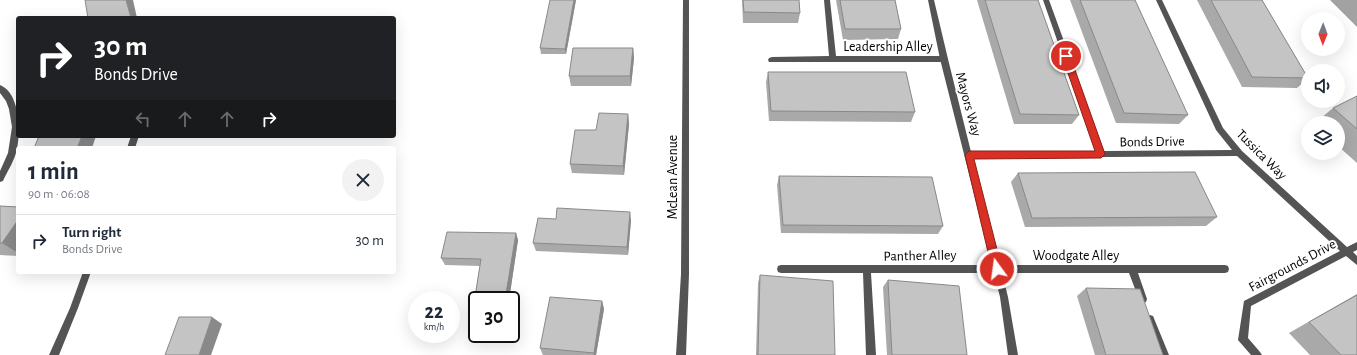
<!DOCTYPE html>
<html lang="en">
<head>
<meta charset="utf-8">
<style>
	body { margin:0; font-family:"Alegreya Sans",sans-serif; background:#f2f2f3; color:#1f2937; height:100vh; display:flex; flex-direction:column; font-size:15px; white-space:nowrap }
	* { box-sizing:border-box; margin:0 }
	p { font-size:13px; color:#747a83 }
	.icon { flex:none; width:22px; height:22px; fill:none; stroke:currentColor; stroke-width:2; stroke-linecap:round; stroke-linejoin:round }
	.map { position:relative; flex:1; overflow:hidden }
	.details { position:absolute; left:16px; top:146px; width:380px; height:128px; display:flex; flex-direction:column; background:#fff; border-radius:4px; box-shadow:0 4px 16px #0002 }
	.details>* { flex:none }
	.banner { position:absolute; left:16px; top:16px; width:380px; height:122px; border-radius:4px; box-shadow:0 4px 16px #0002; background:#202124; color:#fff; overflow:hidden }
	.needle { width:26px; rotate:181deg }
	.fabs { position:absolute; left:1301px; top:12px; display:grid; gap:8px }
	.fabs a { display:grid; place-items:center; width:44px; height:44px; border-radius:50%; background:#fff; box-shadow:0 4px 16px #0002; font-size:20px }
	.speed { position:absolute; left:408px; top:291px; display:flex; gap:8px; font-size:20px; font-weight:700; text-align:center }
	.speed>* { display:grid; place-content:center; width:52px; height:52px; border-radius:50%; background:#fff; box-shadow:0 4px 16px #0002; line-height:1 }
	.speed small { font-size:10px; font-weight:400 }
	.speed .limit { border:2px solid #111; border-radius:6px; background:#fff; color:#111 }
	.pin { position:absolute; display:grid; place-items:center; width:34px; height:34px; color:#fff; margin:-17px; border:2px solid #fff; border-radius:50%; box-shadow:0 1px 4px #0007 }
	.me { position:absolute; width:44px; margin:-22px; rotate:346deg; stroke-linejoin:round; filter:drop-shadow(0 0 3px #0008) }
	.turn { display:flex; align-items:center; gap:14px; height:84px; padding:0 12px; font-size:18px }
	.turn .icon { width:52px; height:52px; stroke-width:2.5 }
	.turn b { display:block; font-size:28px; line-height:34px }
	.lanes { display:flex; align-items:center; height:38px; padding:0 12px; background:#0003; justify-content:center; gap:20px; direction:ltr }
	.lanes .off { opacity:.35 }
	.round { display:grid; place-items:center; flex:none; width:42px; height:42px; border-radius:21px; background:#f2f2f3 }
	.headline { display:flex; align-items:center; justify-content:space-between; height:68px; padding:0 12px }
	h1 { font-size:24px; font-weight:700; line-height:30px }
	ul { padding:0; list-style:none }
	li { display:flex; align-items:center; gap:12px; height:52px; padding:0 12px; border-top:1px solid #e0e1e3 }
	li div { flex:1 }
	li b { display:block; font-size:15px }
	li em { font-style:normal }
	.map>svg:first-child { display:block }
	.water { fill:#a2a2a2 }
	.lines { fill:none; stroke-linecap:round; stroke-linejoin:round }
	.service { fill:#545454; fill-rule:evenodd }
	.minor { fill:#545454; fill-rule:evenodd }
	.wall { fill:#a9a9a9 }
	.shaded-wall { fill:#898989 }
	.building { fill:#c4c4c4; stroke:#898989 }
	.route { fill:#d93025; stroke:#8d1f18 }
	.labels { text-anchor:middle; stroke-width:4; stroke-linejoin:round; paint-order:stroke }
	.street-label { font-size:14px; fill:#000; stroke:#fff }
</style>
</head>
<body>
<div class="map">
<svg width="1357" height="355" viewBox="0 0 1357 355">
	<rect width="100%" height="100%" fill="#fff"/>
	<polygon class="water" points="1330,0 1357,0 1357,27"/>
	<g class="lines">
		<g class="service">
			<polygon points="824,0 830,0 836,56 944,56 948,59 944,62 769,62 768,60 769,58 772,57 829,56"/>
			<polygon points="1043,0 1049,0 1105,154 1104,156 1098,156 1097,154"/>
			<path d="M0 85C21 93 21 136 16 153 13 163 7 172 3 181L0 182V171L8 153 12 127 9 109 6 101 0 93Z"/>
			<polygon points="781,265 1225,265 1228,266 1229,269 1228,272 1225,273 1138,273 1147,299 1146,302 1143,303 1140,302 1129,273 871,273 876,355 866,355 863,273 781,273 778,272 777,269 778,266"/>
			<polygon points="1150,315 1153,316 1169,355 1159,355 1145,319 1147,316"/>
		</g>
		<g class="minor">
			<polygon points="683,0 689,0 689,274 686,355 676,355 681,274"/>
			<polygon points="928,0 934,0 948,59 971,152 1232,150 1216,130 1156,0 1162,0 1223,128 1242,151 1347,247 1357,242 1357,250 1353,252 1357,256 1357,265 1346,256 1251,306 1248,338 1260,352 1262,355 1251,355 1238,340 1244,301 1340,251 1237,156 973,158 1008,297 1018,355 1008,355 1000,297 940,59"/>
			<polygon points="131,136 139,136 135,148 127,148"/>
			<polygon points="83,272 91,272 78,308 59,355 49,355 70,308"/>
		</g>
	</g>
	<g class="wall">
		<polygon points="576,0 566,54 541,54 540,48"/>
		<polygon points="742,0 799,0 800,13 798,23 743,23"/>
		<polygon points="836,0 895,0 901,29 898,39 843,40"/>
		<polygon points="977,0 1038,0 1079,115 1072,124 1014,124"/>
		<polygon points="1070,0 1135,0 1188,115 1179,124 1116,123"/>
		<polygon points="1197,0 1262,0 1308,78 1297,88 1242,87"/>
		<polygon points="633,48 634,58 631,86 571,86 569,76"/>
		<polygon points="768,72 915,112 911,122 769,121 766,82"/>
		<polygon points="1357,96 1357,163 1338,146 1338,123 1315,123 1333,108"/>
		<polygon points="628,114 629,124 624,175 572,173 570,164 596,130"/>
		<polygon points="1018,173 1217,217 1206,226 1025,227 1011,182"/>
		<polygon points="779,176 943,226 938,234 781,233 777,185"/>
		<polygon points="0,206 18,207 18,256 0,255"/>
		<polygon points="556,219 631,220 628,255 536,251 533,243"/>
		<polygon points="516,233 518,240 509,300 477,300 477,308 474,303 480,266 445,265 441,258"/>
		<polygon points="760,275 835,355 756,355 758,283"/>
		<polygon points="888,280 967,355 887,355 883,287"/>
		<polygon points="1086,288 1163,355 1095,355 1077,296"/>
		<polygon points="1357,294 1357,355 1310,355 1289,333"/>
		<polygon points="602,301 604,309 596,355 543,355 540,348"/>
	</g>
	<g class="shaded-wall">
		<polygon points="126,0 133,0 137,18 131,18"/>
		<polygon points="574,0 576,0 566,54 565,49"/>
		<polygon points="633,48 634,58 631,86 630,76"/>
		<polygon points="628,114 629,124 624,175 623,166"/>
		<polygon points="82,136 96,136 92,148 77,148"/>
		<polygon points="630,212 631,220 628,255 627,247"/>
		<polygon points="18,220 18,253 2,243"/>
		<polygon points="516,233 518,240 509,300 505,300"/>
		<polygon points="602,301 604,309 596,355 594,355 594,353"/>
		<polygon points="212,317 222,324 211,355 199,355"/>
	</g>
	<g class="building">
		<polygon points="85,0 126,0 131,18 88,18"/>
		<polygon points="550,0 574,0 565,49 540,48"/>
		<polygon points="743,0 799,0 800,13 744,12"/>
		<polygon points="840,0 895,0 901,29 845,29"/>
		<polygon points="985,0 1038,0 1079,115 1020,114"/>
		<polygon points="1080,0 1135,0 1188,115 1124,113"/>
		<polygon points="1211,0 1262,0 1308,78 1252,77"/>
		<polygon points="573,48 633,48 630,76 569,76"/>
		<polygon points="768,72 906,72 915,112 771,111"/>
		<polygon points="1357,96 1357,129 1333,108"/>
		<polygon points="599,113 628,114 623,166 570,164 575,130 596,130"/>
		<polygon points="39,136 82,136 77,148 34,148"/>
		<polygon points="1195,172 1217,217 1032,218 1018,173"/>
		<polygon points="779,176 932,177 943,226 783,225"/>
		<polygon points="0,206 18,207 18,220 2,243 0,243"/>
		<polygon points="557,208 630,212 627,247 533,243 538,218 556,219"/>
		<polygon points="447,232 516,233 505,300 477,300 477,303 474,303 481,259 441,258"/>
		<polygon points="760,275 833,281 835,355 758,355"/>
		<polygon points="888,280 959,286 967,355 892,355"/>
		<polygon points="1086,288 1140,289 1163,355 1106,355"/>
		<polygon points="1357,295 1357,355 1341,355 1309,322"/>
		<polygon points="550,297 602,301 594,353 540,348"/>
		<polygon points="179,317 212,317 199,355 165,355"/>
	</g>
	<polygon class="route" points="1066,53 1070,56 1105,154 1101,158 974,159 1002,269 1000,272 997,273 993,272 992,269 965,155 969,151 1095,151 1062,56"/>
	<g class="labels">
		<g class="street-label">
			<text x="888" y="51">Leadership Alley</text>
			<text transform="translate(969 104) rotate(75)" y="5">Mayors Way</text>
			<text transform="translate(1152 141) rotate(-1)" y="5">Bonds Drive</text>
			<text transform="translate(1262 154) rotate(45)" y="5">Tussica Way</text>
			<text transform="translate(672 177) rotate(-90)" y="5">McLean Avenue</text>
			<text transform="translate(920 255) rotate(-1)" y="5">Panther Alley</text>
			<text x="1076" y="260">Woodgate Alley</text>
			<text transform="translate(1292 265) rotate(-28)" y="5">Fairgrounds Drive</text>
		</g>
	</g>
</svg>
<div class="fabs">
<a><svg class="needle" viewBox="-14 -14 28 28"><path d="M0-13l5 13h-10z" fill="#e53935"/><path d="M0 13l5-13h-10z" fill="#747a83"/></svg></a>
<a><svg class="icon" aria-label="sound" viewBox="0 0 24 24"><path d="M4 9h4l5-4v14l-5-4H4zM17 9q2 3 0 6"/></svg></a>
<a><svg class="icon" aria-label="layers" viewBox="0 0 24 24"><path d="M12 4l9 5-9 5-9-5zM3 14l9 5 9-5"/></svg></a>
</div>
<div class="speed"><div>22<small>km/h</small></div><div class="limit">30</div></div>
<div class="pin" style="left:1066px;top:56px;background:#d93025"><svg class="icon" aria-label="arrive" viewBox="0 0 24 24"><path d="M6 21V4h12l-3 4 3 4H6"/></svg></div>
<svg class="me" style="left:997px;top:269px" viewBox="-20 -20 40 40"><circle r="17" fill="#d93025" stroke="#fff" stroke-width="3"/><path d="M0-11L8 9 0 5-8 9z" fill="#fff"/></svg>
<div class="banner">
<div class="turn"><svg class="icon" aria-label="right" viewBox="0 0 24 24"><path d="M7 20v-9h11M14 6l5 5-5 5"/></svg><div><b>30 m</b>Bonds Drive</div></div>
<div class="lanes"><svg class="icon off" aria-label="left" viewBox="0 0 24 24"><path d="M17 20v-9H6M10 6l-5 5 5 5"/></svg><svg class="icon off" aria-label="ahead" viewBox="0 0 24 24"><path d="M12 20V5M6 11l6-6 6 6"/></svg><svg class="icon off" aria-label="ahead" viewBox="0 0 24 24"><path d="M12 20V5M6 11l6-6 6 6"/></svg><svg class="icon" aria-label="right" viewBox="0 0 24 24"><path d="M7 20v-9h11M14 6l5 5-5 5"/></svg></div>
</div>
<section class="details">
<div class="headline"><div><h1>1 min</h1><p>90 m · 06:08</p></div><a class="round"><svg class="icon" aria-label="close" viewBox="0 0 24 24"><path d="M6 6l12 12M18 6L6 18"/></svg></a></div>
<ul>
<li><svg class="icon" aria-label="right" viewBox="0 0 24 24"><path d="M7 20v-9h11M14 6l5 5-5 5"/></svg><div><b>Turn right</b><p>Bonds Drive</p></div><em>30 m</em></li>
</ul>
</section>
</div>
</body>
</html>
